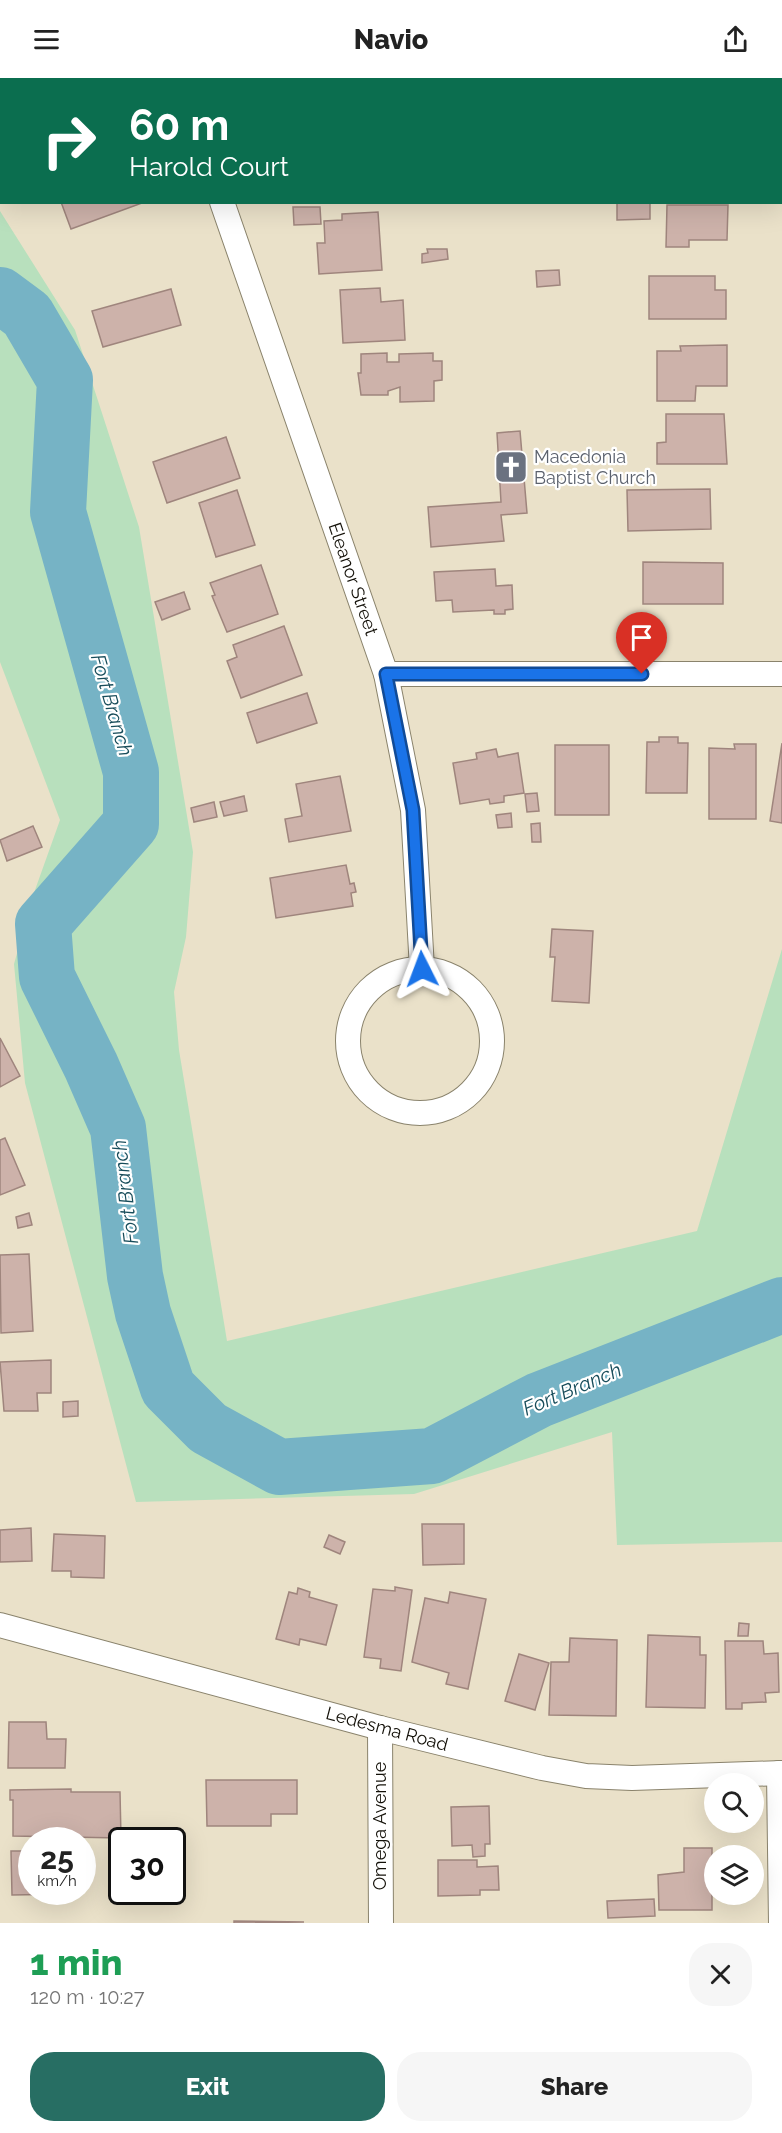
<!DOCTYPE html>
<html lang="en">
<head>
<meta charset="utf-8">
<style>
	body { margin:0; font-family:Raleway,sans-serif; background:#f6f6f6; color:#222; height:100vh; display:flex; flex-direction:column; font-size:22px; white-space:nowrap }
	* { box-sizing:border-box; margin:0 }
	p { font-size:20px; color:#767676 }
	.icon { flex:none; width:33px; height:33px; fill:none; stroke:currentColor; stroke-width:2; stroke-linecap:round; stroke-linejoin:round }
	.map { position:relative; height:1845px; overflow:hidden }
	.side { display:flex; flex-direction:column; background:#fff; flex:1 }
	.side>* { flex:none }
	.top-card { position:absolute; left:0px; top:0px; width:783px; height:126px; box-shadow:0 6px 24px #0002; background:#0b6e4f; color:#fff; overflow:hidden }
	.controls { position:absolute; left:704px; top:1695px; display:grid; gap:12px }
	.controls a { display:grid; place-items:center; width:60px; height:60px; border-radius:50%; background:#fff; box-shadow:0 6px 24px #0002; font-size:30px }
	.speed { position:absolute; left:18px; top:1749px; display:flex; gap:12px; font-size:30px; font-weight:700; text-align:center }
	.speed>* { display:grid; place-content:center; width:78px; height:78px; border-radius:50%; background:#fff; box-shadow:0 6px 24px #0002; line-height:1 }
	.speed small { font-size:15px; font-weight:400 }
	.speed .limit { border:3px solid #111; border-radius:9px; background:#fff; color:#111 }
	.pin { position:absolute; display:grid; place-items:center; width:51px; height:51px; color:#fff; margin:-62px -26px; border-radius:50% 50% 50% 0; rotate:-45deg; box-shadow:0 0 6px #0007 }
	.pin .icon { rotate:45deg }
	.me { position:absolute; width:66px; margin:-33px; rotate:357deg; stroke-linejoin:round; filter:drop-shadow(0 0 4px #0008) }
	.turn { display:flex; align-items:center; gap:21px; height:126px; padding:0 30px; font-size:27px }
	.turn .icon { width:78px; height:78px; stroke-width:2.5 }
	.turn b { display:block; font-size:42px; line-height:51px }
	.round { display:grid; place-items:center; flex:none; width:63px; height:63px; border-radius:24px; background:#f6f6f6 }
	.summary { display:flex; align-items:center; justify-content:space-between; height:102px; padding:0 30px }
	h1 { font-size:36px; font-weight:800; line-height:45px; color:#1e9e55 }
	.cta { display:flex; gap:12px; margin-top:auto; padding:12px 30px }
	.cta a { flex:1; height:69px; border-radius:24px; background:#276e63; color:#fff; font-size:24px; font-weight:800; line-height:69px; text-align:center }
	.cta a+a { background:#f6f6f6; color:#222 }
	header { display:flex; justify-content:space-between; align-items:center; height:78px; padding:0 30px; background:#fff; font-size:27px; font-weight:800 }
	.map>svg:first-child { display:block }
	.green { fill:#b8e0bd }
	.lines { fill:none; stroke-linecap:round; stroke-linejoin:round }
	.river { stroke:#76b3c5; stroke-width:56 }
	.building { fill:#cdb2aa; stroke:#9f857d; stroke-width:1.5 }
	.street-casing { stroke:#8a836c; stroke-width:26 }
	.street { stroke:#fff; stroke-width:24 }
	.route-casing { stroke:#114b97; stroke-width:15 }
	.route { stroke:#1a73e8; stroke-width:10 }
	.labels { text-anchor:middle; stroke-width:4.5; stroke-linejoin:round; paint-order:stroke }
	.worship-label { font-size:18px; fill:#5b616d; stroke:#fff; text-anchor:start }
	.street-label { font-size:18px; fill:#131008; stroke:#fff }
	.water-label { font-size:20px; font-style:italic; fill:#174c5a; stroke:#fff }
</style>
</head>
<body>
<header><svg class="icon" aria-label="menu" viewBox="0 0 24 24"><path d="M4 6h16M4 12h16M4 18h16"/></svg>Navio<svg class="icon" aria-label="share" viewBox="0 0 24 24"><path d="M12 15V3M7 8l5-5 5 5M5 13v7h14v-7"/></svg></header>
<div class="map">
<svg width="782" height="1845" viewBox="0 0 782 1845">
	<rect width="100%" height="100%" fill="#eae1c9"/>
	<polygon class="green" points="0,133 75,252 139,449 193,774 186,859 174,914 179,972 227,1263 697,1153 782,871 782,1464 617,1467 612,1354 414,1416 136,1424 25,1005 14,886 35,812 60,742 0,584"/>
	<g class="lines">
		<polyline class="river" points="0,217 27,237 65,302 58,434 131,694 131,746 43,846 47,899 91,988 118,1050 135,1198 143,1235 168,1310 208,1350 279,1389 432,1378 539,1322 782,1227"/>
	</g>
	<g class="building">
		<rect x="647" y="0" width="64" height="2"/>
		<polygon points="61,124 142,124 142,125 71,151"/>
		<polygon points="617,124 650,124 650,141 617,142"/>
		<polygon points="667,127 728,127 727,162 689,162 689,169 666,169"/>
		<polygon points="293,129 320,129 321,146 294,147"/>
		<polygon points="378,134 382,192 319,196 317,165 325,165 324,143 342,142 342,136"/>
		<polygon points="427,171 447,171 448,181 422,185 422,176 428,175"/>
		<polygon points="559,192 560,207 537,209 536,193"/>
		<polygon points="649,198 715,198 715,212 726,212 726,241 649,241"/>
		<polygon points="380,210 381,224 403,222 405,262 343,265 340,212"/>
		<polygon points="171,211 181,247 103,269 92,233"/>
		<polygon points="727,267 727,308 696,308 695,323 657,323 657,273 681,273 680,268"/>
		<polygon points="387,275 387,284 399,284 399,276 433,275 433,283 442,283 442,302 434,303 434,323 400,324 400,309 388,313 388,317 361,317 358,295 361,295 361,276"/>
		<polygon points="666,336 724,336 727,386 657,386 657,365 666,364"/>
		<polygon points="520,353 527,435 501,437 504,463 431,469 428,429 501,424 497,355"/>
		<polygon points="226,359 240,400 167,425 153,384"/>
		<polygon points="710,411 711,451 628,453 627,412"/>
		<polygon points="237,412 255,467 216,479 199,425"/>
		<polygon points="643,484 723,485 723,526 643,526"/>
		<polygon points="261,487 278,536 227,554 212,518 215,517 210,505"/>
		<polygon points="495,491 496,508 512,507 513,531 505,532 505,536 494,536 494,532 453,534 452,522 436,523 434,494"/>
		<polygon points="184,514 190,531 162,542 155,524"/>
		<polygon points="284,548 302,597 241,620 227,583 237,579 233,567"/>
		<polygon points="307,615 317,645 257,665 247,635"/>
		<polygon points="659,659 678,659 678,665 688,665 687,715 646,715 647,664 659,664"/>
		<polygon points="782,665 782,745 770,743"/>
		<polygon points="734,666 756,666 756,741 709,741 709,670 735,671"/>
		<rect x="555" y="667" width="54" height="70"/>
		<polygon points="496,671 498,679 518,675 524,715 504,718 504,724 490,726 489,721 460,726 453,685 477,681 476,675"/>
		<polygon points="340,698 351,753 289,764 285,741 302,738 296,706"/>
		<polygon points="537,715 539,733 527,734 525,716"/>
		<polygon points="244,718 247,733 224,738 220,724"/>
		<polygon points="214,724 217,739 194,744 191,730"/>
		<polygon points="511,735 512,749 498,750 496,737"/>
		<polygon points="540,745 541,764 532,764 531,746"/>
		<polygon points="33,748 42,769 7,783 0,762"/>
		<polygon points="346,787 350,806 354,805 356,814 351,815 353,828 276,840 270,800"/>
		<polygon points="552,851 593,853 589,925 552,923 555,879 550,879"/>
		<polygon points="0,960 20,998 0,1009"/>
		<polygon points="5,1060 25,1107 0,1117 0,1062"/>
		<polygon points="29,1135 32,1147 18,1150 16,1139"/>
		<polygon points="29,1176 33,1253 1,1255 0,1177"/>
		<polygon points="51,1282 51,1315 37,1315 38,1333 4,1333 0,1284"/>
		<polygon points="78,1323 78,1338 63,1339 63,1324"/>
		<polygon points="422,1446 464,1446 464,1486 423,1487"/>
		<polygon points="31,1450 32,1483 0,1484 0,1452"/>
		<polygon points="54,1456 105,1458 104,1500 71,1499 71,1493 52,1493"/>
		<polygon points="329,1457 345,1464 340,1476 324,1469"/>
		<polygon points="395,1509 412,1512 401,1593 380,1590 381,1581 364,1579 373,1511 395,1513"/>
		<polygon points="298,1510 310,1514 309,1519 337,1527 326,1567 300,1561 299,1567 276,1561 289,1514 297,1516"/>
		<polygon points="450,1514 486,1521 468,1611 446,1606 449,1595 412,1584 425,1520 448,1525"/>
		<polygon points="739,1545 749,1546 748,1558 738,1558"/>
		<polygon points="648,1557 700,1559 700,1577 706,1577 705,1630 646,1629"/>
		<polygon points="570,1560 617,1562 616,1638 549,1637 551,1584 569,1584"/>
		<polygon points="725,1563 763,1563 764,1576 778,1575 779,1614 765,1615 766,1624 742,1625 742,1631 726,1631"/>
		<polygon points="519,1576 549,1585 535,1632 505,1623"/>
		<polygon points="9,1644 46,1644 47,1661 66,1661 65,1690 8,1690"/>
		<polygon points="206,1702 297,1702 297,1736 271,1736 271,1748 207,1748"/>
		<polygon points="71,1711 71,1714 120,1714 121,1760 13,1758 13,1722 10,1722 10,1712"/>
		<polygon points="489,1728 490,1766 485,1766 485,1778 473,1779 472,1767 452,1768 451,1729"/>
		<polygon points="684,1770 712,1770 712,1832 659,1832 658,1797 684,1794"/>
		<polygon points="11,1773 32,1773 32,1814 66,1814 67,1816 12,1817"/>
		<polygon points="438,1782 477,1782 477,1789 498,1788 499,1812 480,1812 480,1817 438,1818"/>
		<polygon points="654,1821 655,1838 608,1840 607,1823"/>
		<polygon points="234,1843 304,1844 234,1845"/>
	</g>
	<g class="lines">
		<defs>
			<g id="street">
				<polyline points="179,0 179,2"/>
				<polyline points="222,124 386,596 413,732 422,891"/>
				<polyline points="386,596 782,596"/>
				<circle cx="420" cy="963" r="72"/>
				<polyline points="0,1547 380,1650 542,1690 586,1698 632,1700 782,1695"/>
				<polyline points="380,1650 381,1845"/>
				<polyline points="779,1695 781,1845"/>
			</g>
		</defs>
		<use href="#street" class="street-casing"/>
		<use href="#street" class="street"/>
	</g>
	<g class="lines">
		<defs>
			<polyline id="route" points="422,891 413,732 386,596 642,596"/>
		</defs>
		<use href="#route" class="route-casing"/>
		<use href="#route" class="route"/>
	</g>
	<defs>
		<symbol id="church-square" viewBox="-11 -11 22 22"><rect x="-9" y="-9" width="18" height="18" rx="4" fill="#6b7280" stroke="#fff"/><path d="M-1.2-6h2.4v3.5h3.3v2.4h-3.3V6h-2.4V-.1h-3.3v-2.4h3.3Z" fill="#fff"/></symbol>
	</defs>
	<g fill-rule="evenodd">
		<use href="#church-square" x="492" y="370" width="38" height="38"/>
	</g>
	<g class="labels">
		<g class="worship-label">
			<text x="534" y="385">Macedonia<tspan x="534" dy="21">Baptist Church</tspan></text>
		</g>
		<g class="street-label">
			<text transform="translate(353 501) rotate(71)" y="6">Eleanor Street</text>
			<text transform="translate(387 1651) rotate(15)" y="6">Ledesma Road</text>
			<text transform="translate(380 1748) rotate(-90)" y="6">Omega Avenue</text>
		</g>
		<g class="water-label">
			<text transform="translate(112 627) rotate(74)" y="7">Fort Branch</text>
			<text transform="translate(125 1114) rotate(-97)" y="7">Fort Branch</text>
			<text transform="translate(572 1311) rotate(-23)" y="7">Fort Branch</text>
		</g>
	</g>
</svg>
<div class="controls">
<a><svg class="icon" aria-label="search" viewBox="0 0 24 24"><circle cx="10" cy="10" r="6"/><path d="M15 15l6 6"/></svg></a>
<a><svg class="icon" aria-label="layers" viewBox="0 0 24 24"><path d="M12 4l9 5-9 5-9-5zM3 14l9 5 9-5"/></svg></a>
</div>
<div class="speed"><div>25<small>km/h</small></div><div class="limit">30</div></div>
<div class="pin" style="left:642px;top:596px;background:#d93025"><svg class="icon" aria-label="arrive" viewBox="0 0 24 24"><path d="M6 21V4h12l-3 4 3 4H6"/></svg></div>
<svg class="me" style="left:422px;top:891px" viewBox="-20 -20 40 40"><path d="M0-17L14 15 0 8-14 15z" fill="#1a73e8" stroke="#fff" stroke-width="4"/></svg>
<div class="top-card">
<div class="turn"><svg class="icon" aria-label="right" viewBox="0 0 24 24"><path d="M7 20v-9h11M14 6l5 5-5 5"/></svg><div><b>60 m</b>Harold Court</div></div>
</div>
</div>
<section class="side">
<div class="summary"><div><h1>1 min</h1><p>120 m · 10:27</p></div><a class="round"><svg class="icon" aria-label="close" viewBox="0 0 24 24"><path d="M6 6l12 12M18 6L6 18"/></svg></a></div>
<div class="cta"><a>Exit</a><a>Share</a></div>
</section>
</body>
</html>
